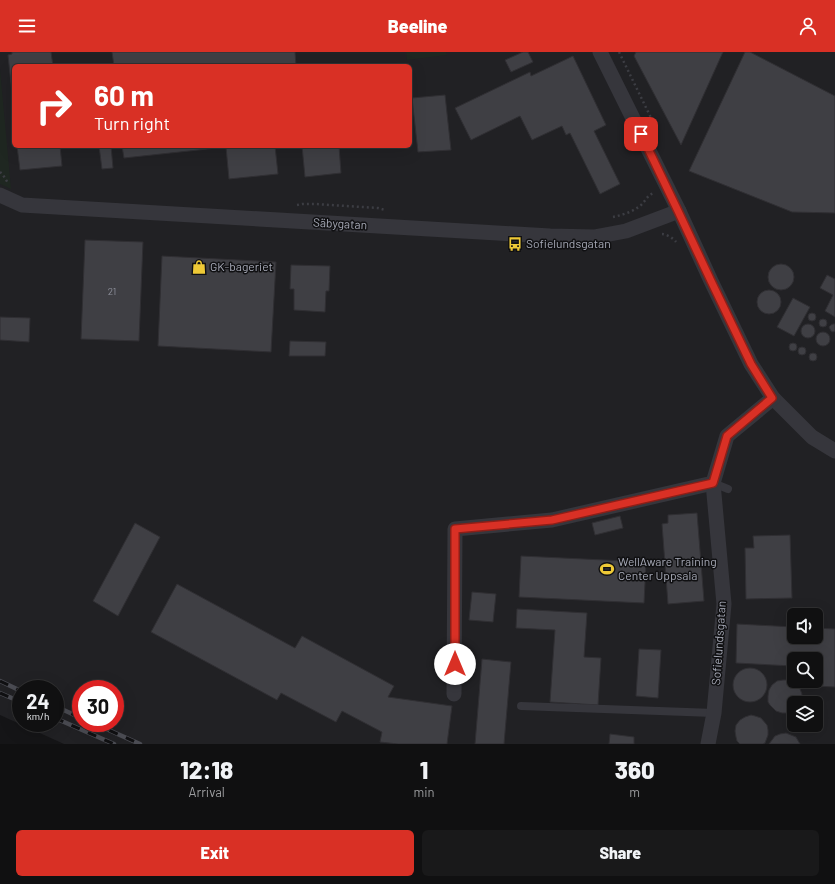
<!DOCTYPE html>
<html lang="en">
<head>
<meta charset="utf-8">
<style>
	body { margin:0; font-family:Barlow,sans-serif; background:#19191a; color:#f1f3f6; height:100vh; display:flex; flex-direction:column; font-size:15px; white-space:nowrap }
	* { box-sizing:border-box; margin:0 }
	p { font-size:13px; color:#9c9d9f }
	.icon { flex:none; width:22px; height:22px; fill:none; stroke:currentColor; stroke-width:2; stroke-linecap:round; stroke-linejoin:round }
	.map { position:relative; height:692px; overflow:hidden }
	.panel { display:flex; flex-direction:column; background:#101011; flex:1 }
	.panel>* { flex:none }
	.top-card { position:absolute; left:12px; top:12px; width:400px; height:84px; border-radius:6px; box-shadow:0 4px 16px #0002,0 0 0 1px #303031; background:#d93025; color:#fff; overflow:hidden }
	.fabs { position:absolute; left:787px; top:556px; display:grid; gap:8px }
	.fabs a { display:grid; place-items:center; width:36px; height:36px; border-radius:6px; background:#101011; box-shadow:0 4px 16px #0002,0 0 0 1px #303031; font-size:20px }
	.speed { position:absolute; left:12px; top:628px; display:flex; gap:8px; font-size:20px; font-weight:700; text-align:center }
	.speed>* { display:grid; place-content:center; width:52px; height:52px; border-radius:50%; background:#101011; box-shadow:0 4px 16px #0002,0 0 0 1px #303031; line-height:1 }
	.speed small { font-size:10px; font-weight:400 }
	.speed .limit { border:6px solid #d22; background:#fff; color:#111 }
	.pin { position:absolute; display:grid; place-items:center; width:34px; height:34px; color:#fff; margin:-17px; border-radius:8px; box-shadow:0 2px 6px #0006 }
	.me { position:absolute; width:44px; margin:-22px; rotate:0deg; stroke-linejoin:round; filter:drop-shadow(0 0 3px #0008) }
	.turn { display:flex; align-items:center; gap:14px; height:84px; padding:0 16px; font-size:18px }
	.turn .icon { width:52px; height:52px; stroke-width:2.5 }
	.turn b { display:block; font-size:28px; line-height:34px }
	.eta { display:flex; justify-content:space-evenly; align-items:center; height:68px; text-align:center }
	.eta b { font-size:24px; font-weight:800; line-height:28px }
	.primary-button { display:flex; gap:8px; margin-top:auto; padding:8px 16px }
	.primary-button a { flex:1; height:46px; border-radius:6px; background:#d93025; color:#fff; font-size:16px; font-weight:800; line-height:46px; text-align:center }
	.primary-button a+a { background:#19191a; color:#f1f3f6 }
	header { display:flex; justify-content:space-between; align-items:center; height:52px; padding:0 16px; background:#d93025; color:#fff; font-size:18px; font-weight:800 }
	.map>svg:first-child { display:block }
	.built { fill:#212124; fill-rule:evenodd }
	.green { fill:#1f2721 }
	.building { fill:#3f3f44; stroke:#302f33 }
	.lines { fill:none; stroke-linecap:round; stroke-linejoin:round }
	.path { stroke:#3c3d43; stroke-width:2.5; stroke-dasharray:2 3; stroke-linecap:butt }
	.service { stroke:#36363c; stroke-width:8 }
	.minor { stroke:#36363c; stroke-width:15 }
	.rail-casing { stroke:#4b4c53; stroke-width:4.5 }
	.rail { stroke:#101012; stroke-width:3; stroke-dasharray:9; stroke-linecap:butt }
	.route-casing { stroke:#8d1f18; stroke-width:10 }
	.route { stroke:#d93025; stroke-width:7 }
	.labels { text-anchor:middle; stroke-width:3; stroke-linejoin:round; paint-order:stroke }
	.number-label { font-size:10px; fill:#8d8f9a }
	.street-label { font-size:12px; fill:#a7aab7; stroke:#101012 }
	.poi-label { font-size:12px; fill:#a7aab7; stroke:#101012; text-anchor:start }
</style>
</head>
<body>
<header><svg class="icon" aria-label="menu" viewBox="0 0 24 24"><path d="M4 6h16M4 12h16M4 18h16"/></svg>Beeline<svg class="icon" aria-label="person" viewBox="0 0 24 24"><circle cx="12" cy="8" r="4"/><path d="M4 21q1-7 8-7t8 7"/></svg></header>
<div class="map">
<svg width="835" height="692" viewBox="0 0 835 692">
	<rect width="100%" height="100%" fill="#151517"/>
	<path class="built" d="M0 0H835V692H64L0 663ZM14 14H410V94H14ZM794 563H816V585H794ZM794 607H816V629H794ZM21 637H55V671H21ZM81 637H115V671H81ZM794 651H816V673H794Z"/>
	<g class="green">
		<polygon points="406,0 446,0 447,3 407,8"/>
		<polygon points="0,17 11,137 0,132"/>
	</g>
	<g class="building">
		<polygon points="12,0 51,0 53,14 14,14 14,60 8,3 12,2"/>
		<polygon points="112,0 295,0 296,14 114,14"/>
		<polygon points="523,0 528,0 533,10 511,20 505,8"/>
		<polygon points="636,0 723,0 681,93 634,4"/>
		<polygon points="745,0 750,0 835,44 835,161 792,160 689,119"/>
		<polygon points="573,4 606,73 594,79 620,132 600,142 570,81 566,83 562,74 532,88 520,64 471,88 455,56 530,20 531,24"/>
		<polygon points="445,43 451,98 418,100 412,46"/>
		<polygon points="17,94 60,94 62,114 20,118"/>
		<polygon points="99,94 111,94 113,116 102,117"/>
		<polygon points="122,94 275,94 278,122 229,127 226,95 124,106"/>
		<polygon points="302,94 339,94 341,121 305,125"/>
		<polygon points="85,188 143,190 139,289 81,287"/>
		<polygon points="162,204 276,210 271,300 158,294"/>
		<circle cx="781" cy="225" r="13"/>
		<polygon points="291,213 330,214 329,239 326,239 325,260 294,258 294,237 290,237"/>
		<polygon points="827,223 835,227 835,265 825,259 833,243 820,236"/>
		<circle cx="769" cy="250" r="12"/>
		<polygon points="793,246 810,255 794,284 777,275"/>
		<circle cx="812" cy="265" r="4"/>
		<polygon points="0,265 30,266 29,290 0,288"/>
		<circle cx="823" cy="271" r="4"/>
		<circle cx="808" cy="279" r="7"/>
		<polygon points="833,272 835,272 835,279 833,280 831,279 829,275 831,273"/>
		<circle cx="823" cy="287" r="7"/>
		<polygon points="290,289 326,290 325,304 289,304"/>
		<circle cx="793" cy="295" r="4"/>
		<circle cx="802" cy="299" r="4"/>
		<circle cx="813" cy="305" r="4"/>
		<polygon points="697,461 704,549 668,552 662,472 668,471 668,463"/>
		<polygon points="620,464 623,476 595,483 592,471"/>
		<polygon points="135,471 160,485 118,564 93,549"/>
		<polygon points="790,483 792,546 746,547 745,496 754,496 753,484"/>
		<polygon points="521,504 646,510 644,551 519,545"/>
		<polygon points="177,532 295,596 302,584 394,634 388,645 452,654 447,692 398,692 380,690 382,680 342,659 336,670 281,641 277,648 151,580"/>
		<polygon points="472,540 496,542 493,570 469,568"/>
		<polygon points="517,557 587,561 584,605 601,606 598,653 550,650 555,578 516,576"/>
		<polygon points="737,572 794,575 794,585 816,585 816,576 835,577 835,635 815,634 815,629 816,629 816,607 794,607 794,621 792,621 792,614 736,611"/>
		<polygon points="639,597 661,598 658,646 636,644"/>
		<polygon points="482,607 511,610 504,692 475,692"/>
		<circle cx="750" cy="633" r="17"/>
		<polygon points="783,628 788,628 797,632 800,637 802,642 801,651 794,651 794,659 788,661 782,661 776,659 770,653 768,650 768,644 769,638 772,633 777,629"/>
		<polygon points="751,663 755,664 761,666 767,673 768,678 768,683 765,691 763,692 740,692 737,689 736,685 735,679 736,673 740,668 745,665"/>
		<polygon points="786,681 796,685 800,692 769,692 775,684 780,682"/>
		<polygon points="610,682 634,685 634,692 609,692"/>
	</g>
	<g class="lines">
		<g class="path">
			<polyline points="619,0 654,72"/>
			<polyline points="0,120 3,123 8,131"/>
			<polyline points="297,153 302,152 315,152 378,156 385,158"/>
			<path d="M613 165C622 163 632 160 640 154 645 150 647 143 654 141"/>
			<path d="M662 182C666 182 673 186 676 190"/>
		</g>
		<g class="service">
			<polyline points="713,431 728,437"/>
			<polyline points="521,654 714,661"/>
		</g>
		<g class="minor">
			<polyline points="600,0 679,159 711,229 751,312 773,346 812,385 835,399"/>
			<polyline points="0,143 22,153 550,184 594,185 626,179 679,159"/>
			<polyline points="454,642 455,477 552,468 713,431"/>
			<polyline points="708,692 714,661 724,552 713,431 727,384 773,346"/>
		</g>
		<defs>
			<g id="rail">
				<polyline points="0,629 21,639"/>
				<polyline points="0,641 21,650"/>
				<polyline points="55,654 81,666"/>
				<polyline points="55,666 114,692"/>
				<polyline points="93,671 140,692"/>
			</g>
		</defs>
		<use href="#rail" class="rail-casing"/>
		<use href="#rail" class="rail"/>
	</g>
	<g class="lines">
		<defs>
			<polyline id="route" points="455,612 455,477 552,468 713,431 727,384 772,346 751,312 711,229 678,159 641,82"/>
		</defs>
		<use href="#route" class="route-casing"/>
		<use href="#route" class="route"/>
	</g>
	<defs>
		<symbol id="bus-bare" viewBox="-9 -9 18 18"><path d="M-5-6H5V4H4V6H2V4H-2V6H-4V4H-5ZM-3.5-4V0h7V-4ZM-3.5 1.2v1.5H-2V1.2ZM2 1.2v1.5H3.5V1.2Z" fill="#eec936" stroke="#101012" stroke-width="2.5" paint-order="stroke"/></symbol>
		<symbol id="shop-bare" viewBox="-9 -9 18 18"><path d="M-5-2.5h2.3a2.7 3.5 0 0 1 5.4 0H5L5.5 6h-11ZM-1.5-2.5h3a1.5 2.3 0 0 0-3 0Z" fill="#eec936" stroke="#101012" stroke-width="2.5" paint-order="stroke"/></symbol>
		<symbol id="stadium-bare" viewBox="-9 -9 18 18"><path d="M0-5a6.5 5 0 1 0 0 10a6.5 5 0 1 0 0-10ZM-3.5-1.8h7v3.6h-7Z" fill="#eec936" stroke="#101012" stroke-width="2.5" paint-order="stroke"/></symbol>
	</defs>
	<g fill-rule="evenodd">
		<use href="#bus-bare" x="505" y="182" width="20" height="20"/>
		<use href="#shop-bare" x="189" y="205" width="20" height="20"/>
		<use href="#stadium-bare" x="597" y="507" width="20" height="20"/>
	</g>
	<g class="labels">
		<g class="number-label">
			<text x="112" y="243">21</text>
		</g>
		<g class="street-label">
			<text transform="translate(340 172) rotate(3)" y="4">Säbygatan</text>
			<text transform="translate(719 591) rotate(-86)" y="4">Sofielundsgatan</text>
		</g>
		<g class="poi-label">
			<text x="526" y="196">Sofielundsgatan</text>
			<text x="210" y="219">GK-bageriet</text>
			<text x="618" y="514">WellAware Training<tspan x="618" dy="14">Center Uppsala</tspan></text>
		</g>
	</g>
</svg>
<div class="fabs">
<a><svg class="icon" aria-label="sound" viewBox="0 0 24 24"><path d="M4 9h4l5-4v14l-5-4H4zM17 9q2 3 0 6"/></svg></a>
<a><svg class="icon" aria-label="search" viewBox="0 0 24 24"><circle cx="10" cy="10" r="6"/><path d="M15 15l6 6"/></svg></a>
<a><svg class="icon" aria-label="layers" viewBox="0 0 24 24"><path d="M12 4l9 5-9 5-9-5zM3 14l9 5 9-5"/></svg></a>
</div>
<div class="speed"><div>24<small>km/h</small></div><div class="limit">30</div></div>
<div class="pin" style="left:641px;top:82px;background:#d93025"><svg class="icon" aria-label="arrive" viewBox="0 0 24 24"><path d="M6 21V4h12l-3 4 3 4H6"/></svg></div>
<svg class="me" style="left:455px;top:612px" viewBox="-20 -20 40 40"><circle r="19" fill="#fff"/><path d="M0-13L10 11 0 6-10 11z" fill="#d93025"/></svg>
<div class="top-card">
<div class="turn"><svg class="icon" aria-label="right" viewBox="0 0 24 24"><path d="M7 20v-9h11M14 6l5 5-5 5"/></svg><div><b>60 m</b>Turn right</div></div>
</div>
</div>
<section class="panel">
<div class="eta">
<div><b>12:18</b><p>Arrival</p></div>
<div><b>1</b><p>min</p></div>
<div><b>360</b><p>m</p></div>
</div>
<div class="primary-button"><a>Exit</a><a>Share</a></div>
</section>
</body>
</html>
